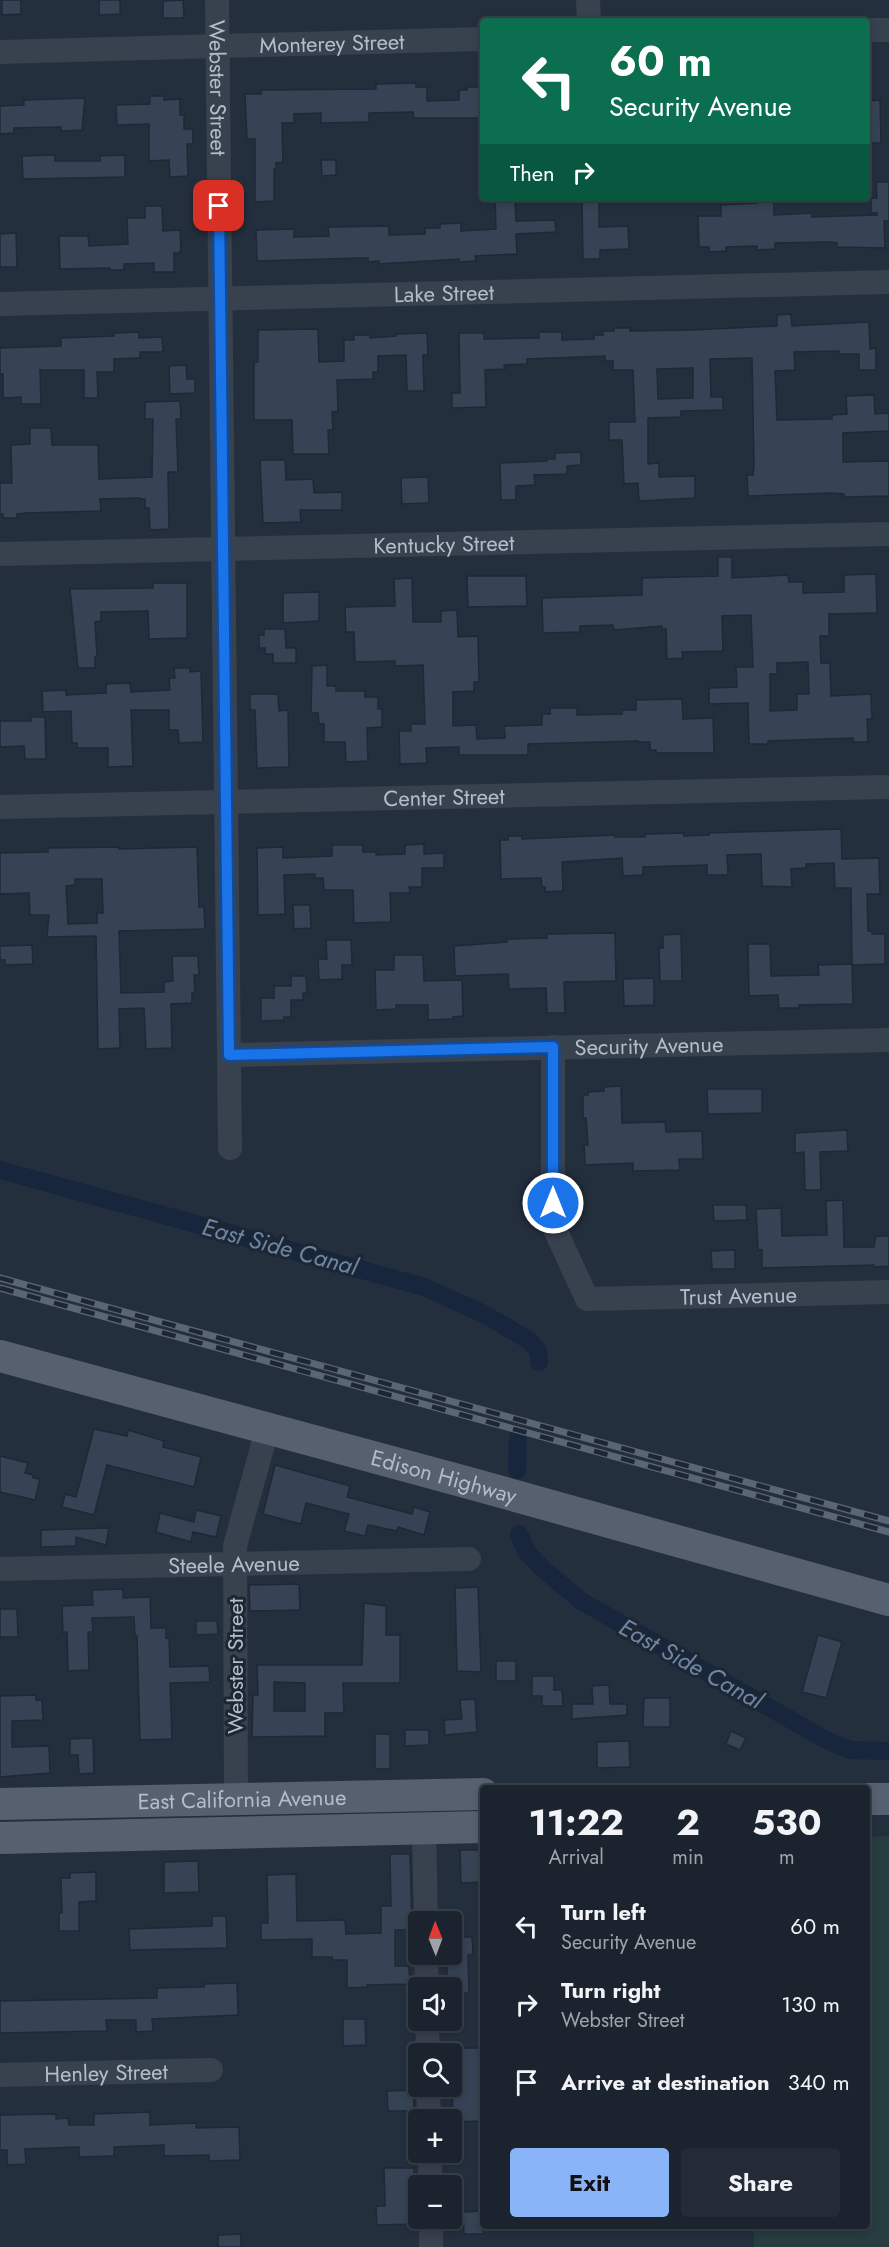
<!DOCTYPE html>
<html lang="en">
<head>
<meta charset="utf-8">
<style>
	body { margin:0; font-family:Jost,sans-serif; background:#242b36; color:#f1f3f6; height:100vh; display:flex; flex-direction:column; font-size:22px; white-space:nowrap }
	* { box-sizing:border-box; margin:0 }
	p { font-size:20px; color:#a0a4aa }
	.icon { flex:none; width:33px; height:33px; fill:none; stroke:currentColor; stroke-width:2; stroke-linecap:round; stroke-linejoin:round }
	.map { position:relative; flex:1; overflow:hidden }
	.sheet { position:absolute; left:480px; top:1785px; width:390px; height:444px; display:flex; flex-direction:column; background:#1b232e; border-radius:6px; box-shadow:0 3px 9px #0003,0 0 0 2px #39404a }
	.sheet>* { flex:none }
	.guide { position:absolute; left:480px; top:18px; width:390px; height:183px; border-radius:6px; box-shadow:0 3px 9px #0003,0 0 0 2px #39404a; background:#0b6e4f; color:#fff; overflow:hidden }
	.needle { width:39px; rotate:359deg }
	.buttons { position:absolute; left:408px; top:1911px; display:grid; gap:12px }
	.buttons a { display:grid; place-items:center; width:54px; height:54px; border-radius:6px; background:#1b232e; box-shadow:0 3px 9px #0003,0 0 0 2px #39404a; font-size:30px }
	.pin { position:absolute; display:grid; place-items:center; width:51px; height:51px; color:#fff; margin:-26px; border-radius:12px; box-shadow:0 3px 9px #0006 }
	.me { position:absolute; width:66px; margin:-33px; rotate:0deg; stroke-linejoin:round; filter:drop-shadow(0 0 4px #0008) }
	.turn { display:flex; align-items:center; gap:21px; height:126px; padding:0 30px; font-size:27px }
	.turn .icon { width:78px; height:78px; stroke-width:2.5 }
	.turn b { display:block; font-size:42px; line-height:51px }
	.then { display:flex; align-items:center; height:57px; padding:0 30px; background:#0003; gap:12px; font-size:22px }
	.eta { display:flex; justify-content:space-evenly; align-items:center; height:102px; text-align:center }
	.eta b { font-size:36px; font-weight:700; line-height:42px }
	.primary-button { display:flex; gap:12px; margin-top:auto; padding:12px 30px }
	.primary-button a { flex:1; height:69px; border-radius:6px; background:#8ab4f8; color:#111; font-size:24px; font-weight:700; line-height:69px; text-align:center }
	.primary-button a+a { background:#242b36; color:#f1f3f6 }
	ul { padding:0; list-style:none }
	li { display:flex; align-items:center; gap:18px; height:78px; padding:0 30px }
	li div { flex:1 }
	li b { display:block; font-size:22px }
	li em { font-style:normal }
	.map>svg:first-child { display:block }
	.green { fill:#263c3f }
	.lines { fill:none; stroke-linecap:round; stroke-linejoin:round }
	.canal { stroke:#17263c; stroke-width:18 }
	.building { fill:#364354; stroke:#1f2835; stroke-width:1.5; fill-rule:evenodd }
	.minor { stroke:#38414e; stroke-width:24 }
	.major { stroke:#56606e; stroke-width:32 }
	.rail-casing { stroke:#5a6575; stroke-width:7 }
	.rail { stroke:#1d2633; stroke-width:4.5; stroke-dasharray:14; stroke-linecap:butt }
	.route-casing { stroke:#114b97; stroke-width:15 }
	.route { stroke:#1a73e8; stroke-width:10 }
	.labels { text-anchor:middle; stroke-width:6; stroke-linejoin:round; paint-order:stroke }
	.street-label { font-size:22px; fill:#b4bcc9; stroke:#1d2633 }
	.water-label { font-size:24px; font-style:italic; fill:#6d86a8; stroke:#1d2633 }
</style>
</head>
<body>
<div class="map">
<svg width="889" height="2247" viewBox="0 0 889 2247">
	<rect width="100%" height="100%" fill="#242f3e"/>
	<polygon class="green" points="889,1836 889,2247 754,2247 754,2226 867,2226 867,1837"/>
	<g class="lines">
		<g class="canal">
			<polyline points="0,1170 424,1287 486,1315 530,1341 538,1351 539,1362"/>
			<polyline points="517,1470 518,1437"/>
			<polyline points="519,1534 526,1551 542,1568 581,1601 830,1742 850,1750 889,1751"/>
		</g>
	</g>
	<g class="building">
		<polygon points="2,0 21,0 21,14 2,15"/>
		<polygon points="99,0 120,0 120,14 99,15"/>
		<polygon points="183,0 184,18 163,18 163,1"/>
		<polygon points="416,83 416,87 427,87 427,101 459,100 459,90 467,90 467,87 480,87 481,118 414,118 413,112 369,113 369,122 321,123 321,113 294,114 294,123 282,123 283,162 276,163 276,169 274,169 274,201 255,202 255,139 247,139 245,94 261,94 261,90 376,89 376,84"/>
		<polygon points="150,96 164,96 164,100 180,99 180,115 184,115 184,129 193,129 193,144 187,144 188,176 170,177 169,160 149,161 149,124 117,125 116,105 150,104"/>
		<polygon points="85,98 82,130 61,131 61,127 14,128 14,133 0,134 0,106 24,105 24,100"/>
		<polygon points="880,100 881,143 867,143 867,101"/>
		<polygon points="55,155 55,161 100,161 100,156 125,155 125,177 23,179 22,156"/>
		<polygon points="321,160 336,160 336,175 322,176"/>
		<polygon points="876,182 889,182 889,221 884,221 885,248 837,247 837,243 829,242 775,243 775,249 757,250 757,246 726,247 726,251 709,252 709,247 699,247 698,216 721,216 721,205 757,203 756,200 774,199 774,215 812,213 812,217 877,215 877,213 871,213 871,198 877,198"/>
		<polygon points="495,198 515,198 516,221 555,220 556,232 516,234 517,254 475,256 476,261 459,262 459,259 379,264 379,261 368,262 368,258 360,258 257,261 256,230 294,229 294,237 329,236 328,227 389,226 389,235 425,234 425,228 440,228 440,224 461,223 461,231 496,229"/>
		<polygon points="599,200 599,227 628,226 629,249 600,250 600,259 583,259 582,201"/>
		<polygon points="145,206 162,206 163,231 180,230 181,249 179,253 174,253 174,272 154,272 154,263 124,264 124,270 110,270 110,268 60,269 59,236 88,236 89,246 128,244 127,218 145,218"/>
		<polygon points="16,233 17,267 0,267 0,234"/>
		<path d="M791 314 792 326 869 322 870 349 876 348V370H859V354H839V351L794 352 795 370 775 371 777 420 832 419V415L847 414 846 396 874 395 875 414 889 413V431L843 433V462L889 461V496L844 497V494L831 493 748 496 747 475H753L754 467 752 358 710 359 711 397H723V410L681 411V417L648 418V464L659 463V477L695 476V498L639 501 638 483 624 484 622 440H609V422H635L633 370H613V361H605V356L527 359V364L504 365 505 369 485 370 486 407 452 408V393H460L459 333H484V339L539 338V332H562V340L594 339V335H603V331H614V328H630V331L692 330 777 326V315ZM693 368V398L658 399 657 369Z"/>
		<polygon points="318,329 319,362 344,361 344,340 354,340 354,335 370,335 370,338 396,336 396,334 427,333 428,355 423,355 424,391 407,391 406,355 378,356 378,372 373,372 373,379 337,380 338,411 332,412 333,430 328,430 329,454 293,454 292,420 254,420 254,362 258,362 258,330"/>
		<polygon points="139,332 139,338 162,337 163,352 140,352 140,358 114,359 114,372 97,372 98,398 84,398 84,370 40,370 41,404 21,404 21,397 3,398 3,374 0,374 0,348 61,346 61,338 114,336 114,333"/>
		<polygon points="186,365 187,379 195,379 195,393 170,394 169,366"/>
		<polygon points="180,401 181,419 176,419 178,472 168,472 169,529 150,530 149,508 145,508 145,499 140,499 140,498 100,499 101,511 26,513 17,514 17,518 3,518 3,514 0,514 0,483 12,483 11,445 30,444 30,428 51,428 52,445 98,445 99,479 152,477 153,419 145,419 145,402"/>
		<polygon points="581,452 581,465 567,466 567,474 534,475 535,485 516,486 516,500 501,500 500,463 547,461 547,459 555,459 555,453"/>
		<polygon points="260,460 285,460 286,480 313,479 314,493 342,492 342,510 300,510 301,522 263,523"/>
		<polygon points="428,477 429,503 402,504 401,478"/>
		<path d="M718 557H732V578L788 575 789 582H803V593L844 592V575L876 574 877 613 829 614V636H820L821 663H830L831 696 871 694 872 719H867L868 742H853V738L768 741V744H749L748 703 709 704V688L737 687 736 667H753L751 615 722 616 723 651 682 652 683 658 667 659 666 629H662V626L614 630 613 625 580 626V632L543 633 542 598 642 595V578L718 576ZM808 662 809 694H797V710L770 711V674H777V663Z"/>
		<polygon points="467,576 526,576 527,606 468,607"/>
		<polygon points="412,578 413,622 441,622 441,611 457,610 458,637 478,636 479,682 474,682 474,691 453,692 453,726 476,725 477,739 505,738 504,726 542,725 542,714 550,714 550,708 577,708 577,715 622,714 622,710 636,710 636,700 682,699 683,719 713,718 714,753 656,753 656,750 650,750 650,742 638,742 638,741 528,744 528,755 459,755 459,747 426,748 427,763 400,764 399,731 411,731 411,724 425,724 423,665 395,666 395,661 355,662 354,632 346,632 345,607 395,606 394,579"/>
		<polygon points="153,583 187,583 187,638 149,639 148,611 101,612 101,621 95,622 97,657 95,657 95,668 78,668 70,589 153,588"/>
		<polygon points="319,592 319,621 283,623 283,593"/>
		<polygon points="264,629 285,629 286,648 296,648 296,663 273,663 273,654 265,654 265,648 259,648 259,635 264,635"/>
		<polygon points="327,665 327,686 336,686 336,691 365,691 365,697 378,697 378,709 382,709 382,727 367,728 368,761 346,762 345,742 324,742 324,724 319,724 318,713 311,713 312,666"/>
		<polygon points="174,668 190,668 190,672 201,671 203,742 179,743 178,730 169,730 169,710 131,710 133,766 108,767 108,748 77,748 77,743 72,743 71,711 43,712 42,691 66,690 66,695 106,693 106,684 130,683 131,692 170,690 169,678 175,678"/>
		<polygon points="250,694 278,694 279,711 288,710 289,767 257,768 255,710 250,710"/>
		<polygon points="31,717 45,717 46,759 25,759 24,746 0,747 0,721 31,721"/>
		<polygon points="841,829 842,859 879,858 880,894 867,894 868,931 872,931 872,934 885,934 885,964 852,965 851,888 835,888 834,863 806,864 806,868 791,869 792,887 762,886 761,854 727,855 728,875 707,875 707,865 643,867 643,875 623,876 622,858 562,862 563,891 545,892 545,887 542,887 541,878 501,879 500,840 508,840 508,836 522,836 522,839 615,835 615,837 645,837 645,834 684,833 684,836 709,835 709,833"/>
		<polygon points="424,844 424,854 444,853 444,868 422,868 422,887 409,887 410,893 390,893 391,922 354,923 353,890 324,890 323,878 315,878 315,874 284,875 285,914 258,915 257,848 283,847 283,858 332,856 332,845 363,845 363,852 376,852 376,855 405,854 405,845"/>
		<path d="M119 847V849L197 847 199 907H204L205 929 119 931 121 993 164 992V982L173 981 172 956H198L199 975H194L195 993H192V1003L171 1004 172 1048 146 1049 144 1008 119 1009 120 1048 98 1049 96 936 47 937 49 915H30L29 893 0 894V853L48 852V848ZM75 879H102L103 913H97V923L68 924 66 886 75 885Z"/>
		<polygon points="293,905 310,905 311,928 294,929"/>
		<polygon points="615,933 616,981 564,982 565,1013 547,1013 546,988 509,989 508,974 455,976 454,946 507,942 507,939 547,938 547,934"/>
		<polygon points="681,934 682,981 660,981 659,948 663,948 663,935"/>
		<polygon points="326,940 351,940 352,965 342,965 342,979 319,980 318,959 327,959"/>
		<polygon points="748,944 770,944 771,976 819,975 818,965 852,964 853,1004 799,1005 799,1008 779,1008 778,995 749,996"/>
		<polygon points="32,945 33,964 5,965 5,960 0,960 0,946"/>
		<polygon points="394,955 423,955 424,981 462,980 463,1016 453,1017 453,1019 428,1020 428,1005 396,1005 396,1009 376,1010 375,970 394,970"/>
		<polygon points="291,976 306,976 307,993 303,993 303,1000 291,1000 291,1017 284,1017 284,1020 261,1021 261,998 274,998 274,986 291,986"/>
		<polygon points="654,978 654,1005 624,1006 623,979"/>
		<polygon points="621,1086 622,1123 665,1122 666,1132 702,1131 703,1159 679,1159 680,1170 633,1171 633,1163 585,1165 584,1145 588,1145 586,1118 583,1118 583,1095 588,1095 588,1092 604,1091 604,1087"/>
		<polygon points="707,1089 762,1089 762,1113 708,1114"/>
		<polygon points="847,1130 848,1151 820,1152 821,1190 805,1190 804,1152 795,1153 795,1133"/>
		<polygon points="843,1200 844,1247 874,1247 876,1236 889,1236 889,1266 874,1267 874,1265 762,1268 762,1250 758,1250 756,1209 781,1208 782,1236 827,1235 826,1201"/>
		<polygon points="713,1205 746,1205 747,1220 714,1221"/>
		<polygon points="735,1250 735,1269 712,1269 711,1251"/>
		<polygon points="94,1429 127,1436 128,1430 164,1441 163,1447 201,1457 194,1487 107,1465 94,1515 62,1507 65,1494 76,1497"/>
		<polygon points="0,1456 28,1463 25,1473 33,1475 33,1478 40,1479 35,1500 0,1492"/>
		<polygon points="275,1465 350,1486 347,1497 412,1514 414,1507 430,1512 424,1535 398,1527 397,1531 368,1525 365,1536 344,1531 349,1514 306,1503 301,1524 263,1514"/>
		<polygon points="196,1510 221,1516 216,1537 193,1532 191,1542 156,1532 160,1513 194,1522"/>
		<polygon points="109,1528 106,1545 76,1537 76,1546 41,1547 41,1530"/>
		<polygon points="299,1584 300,1610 250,1611 249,1585"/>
		<polygon points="478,1587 481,1672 457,1671 455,1588"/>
		<polygon points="123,1589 123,1598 150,1597 151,1628 166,1628 166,1638 169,1638 170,1667 209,1666 210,1682 170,1683 172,1739 140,1740 137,1636 135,1636 134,1617 92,1618 93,1632 88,1632 89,1670 68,1671 67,1632 63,1633 62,1606 93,1605 92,1590"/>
		<path d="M364 1603 386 1606V1635H400V1683H343L344 1713H325V1736L252 1737 253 1695H258L257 1665H362ZM274 1682 305 1683V1711H274Z"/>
		<polygon points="0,1609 17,1609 18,1637 0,1637"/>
		<polygon points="196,1621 217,1621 218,1634 196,1635"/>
		<polygon points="818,1635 842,1642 826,1698 802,1692"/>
		<rect x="496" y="1661" width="20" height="20"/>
		<polygon points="532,1676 554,1676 554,1690 562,1690 563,1706 542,1706 542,1696 532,1696"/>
		<polygon points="609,1685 610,1704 627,1704 627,1715 572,1719 572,1704 593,1704 592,1686"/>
		<polygon points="36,1695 36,1700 42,1700 43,1720 12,1721 12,1747 49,1746 50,1773 0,1777 0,1696"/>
		<polygon points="644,1698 670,1698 670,1727 643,1727"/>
		<polygon points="475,1699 477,1732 445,1735 444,1720 462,1719 460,1700"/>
		<polygon points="405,1730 429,1730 429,1745 405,1746"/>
		<polygon points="731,1731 746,1738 740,1750 726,1744"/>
		<rect x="375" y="1734" width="15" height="35"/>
		<polygon points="93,1738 94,1773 79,1774 78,1755 70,1755 70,1739"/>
		<polygon points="629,1741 630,1767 597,1768 597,1742"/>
		<polygon points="460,1850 481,1850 482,1882 461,1883"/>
		<polygon points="390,1854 410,1854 412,1922 414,1930 395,1930 395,1966 409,1966 410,1984 367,1985 367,1987 347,1988 347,1960 332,1960 332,1957 312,1957 312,1939 261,1940 261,1923 268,1923 267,1875 296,1874 297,1921 345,1920 346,1934 381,1933 381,1906 391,1906"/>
		<polygon points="198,1861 199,1892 164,1893 164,1862"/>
		<polygon points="96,1872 96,1901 79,1902 79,1931 59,1931 59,1913 62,1913 61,1878 70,1878 70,1873"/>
		<polygon points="212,1916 226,1916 227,1948 130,1950 129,1929 212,1926"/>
		<polygon points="452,1937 472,1937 473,1954 468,1955 469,1993 452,1994 452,1988 446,1988 448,1954 452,1954"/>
		<polygon points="237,1983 238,2015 152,2019 153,2031 136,2032 136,2020 106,2020 107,2031 0,2033 0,2001 157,1998 157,1988 204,1987 204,1984"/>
		<polygon points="343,2019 365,2019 366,2045 343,2046"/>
		<polygon points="451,2048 483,2048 483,2121 453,2122"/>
		<polygon points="414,2090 414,2111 388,2111 387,2091"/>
		<polygon points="150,2112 150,2125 196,2123 196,2128 239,2127 240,2160 209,2161 209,2155 164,2156 164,2145 114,2147 114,2156 79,2157 79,2147 25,2149 26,2164 7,2165 7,2150 0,2150 0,2115 56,2114 56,2119 68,2118 69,2125 94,2125 94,2114"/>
		<polygon points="384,2168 414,2168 415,2198 416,2201 418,2201 417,2224 377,2225 376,2206 385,2206"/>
		<polygon points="483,2211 483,2234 464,2234 463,2212"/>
		<polygon points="241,2234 241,2247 218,2247 218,2235"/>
	</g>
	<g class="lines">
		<g class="minor">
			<path id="s1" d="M217 0 230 1148"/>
			<polyline points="588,0 589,21"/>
			<polyline points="867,30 889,30"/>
			<path id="s2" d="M0 52 483 39"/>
			<path id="s3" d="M0 304 889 282"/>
			<path id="s4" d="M0 554 889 534"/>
			<path id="s5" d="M0 807 889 787"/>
			<path id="s6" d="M553 1047V1225L587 1299 889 1292"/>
			<path id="s7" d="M229 1055 889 1040"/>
			<path id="s8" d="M0 1569 469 1559"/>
			<polyline points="236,1799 235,1546 267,1430"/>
			<polyline points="424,1828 426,1922"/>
			<polyline points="426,1954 427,1988"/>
			<polyline points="427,2020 428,2054"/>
			<path id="s9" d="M0 2075 211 2070"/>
			<polyline points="428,2086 429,2120"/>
			<polyline points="430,2152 430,2186"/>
			<polyline points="431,2218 431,2247"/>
		</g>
		<g class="major">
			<path id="s10" d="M0 1356 469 1483 889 1600"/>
			<polyline points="867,1799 889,1799"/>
			<path id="s11" d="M0 1804 483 1794"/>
			<polyline points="0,1838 483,1827"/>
		</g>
		<defs>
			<g id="rail">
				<polyline points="0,1278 889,1521"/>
				<polyline points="0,1288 889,1532"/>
			</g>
		</defs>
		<use href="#rail" class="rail-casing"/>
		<use href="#rail" class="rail"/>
	</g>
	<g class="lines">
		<defs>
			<polyline id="route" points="219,206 229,1055 553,1047 553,1203"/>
		</defs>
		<use href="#route" class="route-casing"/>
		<use href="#route" class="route"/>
	</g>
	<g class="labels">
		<g class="street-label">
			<text dy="8" stroke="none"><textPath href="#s2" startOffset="332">Monterey Street</textPath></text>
			<text dy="8" stroke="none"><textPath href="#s1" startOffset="88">Webster Street</textPath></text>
			<text dy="8" stroke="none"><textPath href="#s3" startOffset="444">Lake Street</textPath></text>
			<text dy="8" stroke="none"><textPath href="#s4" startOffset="444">Kentucky Street</textPath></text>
			<text dy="8" stroke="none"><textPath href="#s5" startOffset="444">Center Street</textPath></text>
			<text dy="8" stroke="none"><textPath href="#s7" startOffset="420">Security Avenue</textPath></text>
			<text dy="8" stroke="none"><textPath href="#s6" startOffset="411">Trust Avenue</textPath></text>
			<text dy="8" stroke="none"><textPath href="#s10" startOffset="460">Edison Highway</textPath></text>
			<text dy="8" stroke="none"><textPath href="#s8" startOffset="234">Steele Avenue</textPath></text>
			<text transform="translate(235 1666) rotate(-90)" y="8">Webster Street</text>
			<text dy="8" stroke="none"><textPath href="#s11" startOffset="242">East California Avenue</textPath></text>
			<text dy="8" stroke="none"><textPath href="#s9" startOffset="106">Henley Street</textPath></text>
		</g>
		<g class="water-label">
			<text transform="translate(280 1247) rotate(15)" y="8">East Side Canal</text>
			<text transform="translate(691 1664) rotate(29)" y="8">East Side Canal</text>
		</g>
	</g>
</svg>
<div class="buttons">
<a><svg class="needle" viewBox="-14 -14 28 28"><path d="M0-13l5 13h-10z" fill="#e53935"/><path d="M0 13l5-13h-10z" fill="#a0a4aa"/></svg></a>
<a><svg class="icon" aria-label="sound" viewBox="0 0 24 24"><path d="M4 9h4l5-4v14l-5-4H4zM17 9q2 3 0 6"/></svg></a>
<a><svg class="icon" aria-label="search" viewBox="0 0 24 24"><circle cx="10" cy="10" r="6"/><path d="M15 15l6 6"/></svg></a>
<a>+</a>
<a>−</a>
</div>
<div class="pin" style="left:219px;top:206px;background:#d93025"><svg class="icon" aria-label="arrive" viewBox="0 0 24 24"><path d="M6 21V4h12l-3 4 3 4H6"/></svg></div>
<svg class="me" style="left:553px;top:1203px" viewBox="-20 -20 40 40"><circle r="17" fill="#1a73e8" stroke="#fff" stroke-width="3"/><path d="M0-11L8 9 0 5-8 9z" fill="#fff"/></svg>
<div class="guide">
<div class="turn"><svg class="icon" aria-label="left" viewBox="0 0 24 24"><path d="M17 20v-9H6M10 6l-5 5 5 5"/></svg><div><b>60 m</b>Security Avenue</div></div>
<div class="then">Then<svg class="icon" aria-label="right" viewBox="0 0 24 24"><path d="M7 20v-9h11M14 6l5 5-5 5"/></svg></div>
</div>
<section class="sheet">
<div class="eta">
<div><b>11:22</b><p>Arrival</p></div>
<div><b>2</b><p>min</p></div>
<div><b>530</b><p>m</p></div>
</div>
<ul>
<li><svg class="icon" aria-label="left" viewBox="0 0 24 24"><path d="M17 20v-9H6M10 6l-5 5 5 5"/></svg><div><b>Turn left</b><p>Security Avenue</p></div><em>60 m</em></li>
<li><svg class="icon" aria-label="right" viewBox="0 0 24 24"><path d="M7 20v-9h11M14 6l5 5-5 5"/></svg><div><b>Turn right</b><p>Webster Street</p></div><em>130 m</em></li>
<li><svg class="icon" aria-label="arrive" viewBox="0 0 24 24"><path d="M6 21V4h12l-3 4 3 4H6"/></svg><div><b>Arrive at destination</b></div><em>340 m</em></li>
</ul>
<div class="primary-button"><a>Exit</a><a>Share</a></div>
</section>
</div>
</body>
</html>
